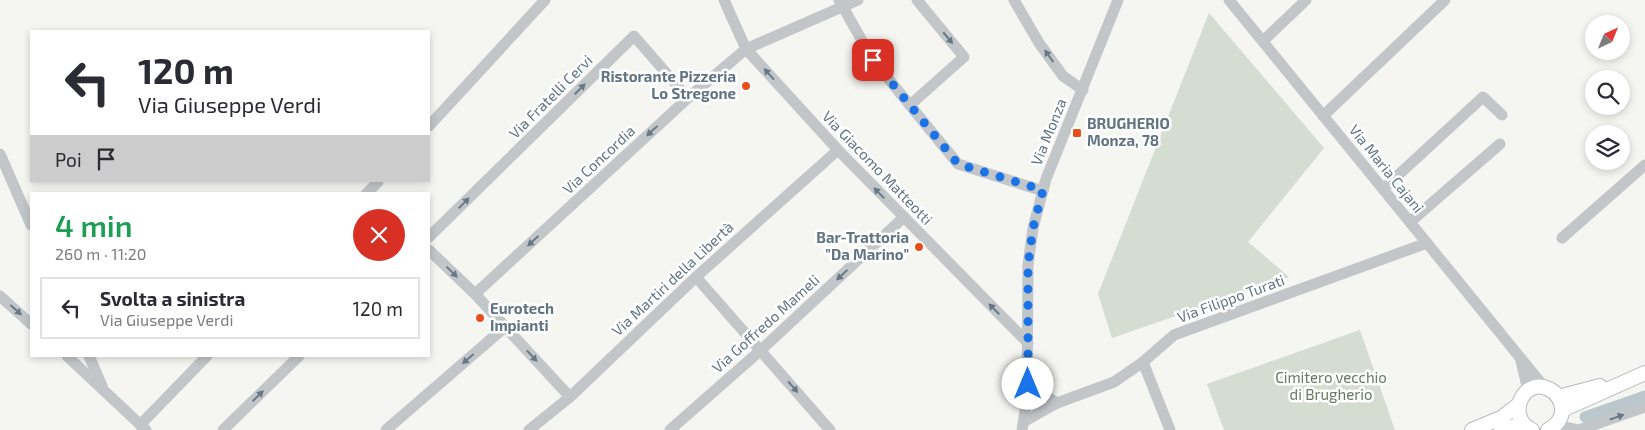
<!DOCTYPE html>
<html lang="it">
<head>
<meta charset="utf-8">
<style>
	body { margin:0; font-family:"Exo 2",sans-serif; background:#f2f2f3; color:#2b2b33; height:100vh; display:flex; flex-direction:column; font-size:19px; white-space:nowrap }
	* { box-sizing:border-box; margin:0 }
	p { font-size:16px; color:#7c7c81 }
	.icon { flex:none; width:28px; height:28px; fill:none; stroke:currentColor; stroke-width:2; stroke-linecap:round; stroke-linejoin:round }
	.map { position:relative; flex:1; overflow:hidden }
	.sheet { position:absolute; left:30px; top:192px; width:400px; height:165px; display:flex; flex-direction:column; background:#fff; border-radius:0px; box-shadow:0 2px 8px #0003 }
	.sheet>* { flex:none }
	.hud { position:absolute; left:30px; top:30px; width:400px; height:152px; border-radius:0px; box-shadow:0 2px 8px #0003; background:#fff; color:#2b2b33; overflow:hidden }
	.needle { width:32px; rotate:43deg }
	.buttons { position:absolute; left:1585px; top:15px; display:grid; gap:10px }
	.buttons a { display:grid; place-items:center; width:45px; height:45px; border-radius:50%; background:#fff; box-shadow:0 2px 8px #0003; font-size:25px }
	.pin { position:absolute; display:grid; place-items:center; width:42px; height:42px; color:#fff; margin:-21px; border-radius:10px; box-shadow:0 2px 8px #0006 }
	.me { position:absolute; width:55px; margin:-28px; rotate:0deg; stroke-linejoin:round; filter:drop-shadow(0 0 4px #0008) }
	.turn { display:flex; align-items:center; gap:18px; height:105px; padding:0 25px; font-size:22px }
	.turn .icon { width:65px; height:65px; stroke-width:2.5 }
	.turn b { display:block; font-size:35px; line-height:42px }
	.then { display:flex; align-items:center; height:48px; padding:0 25px; background:#0003; gap:10px; font-size:19px }
	.round { display:grid; place-items:center; flex:none; width:52px; height:52px; border-radius:26px; background:#f2f2f3 }
	.head { display:flex; align-items:center; justify-content:space-between; height:85px; padding:0 25px }
	h1 { font-size:30px; font-weight:600; line-height:38px; color:#1e9e55 }
	ul { padding:0; list-style:none }
	li { display:flex; align-items:center; gap:15px; height:62px; margin:0 10px 8px; padding:0 15px; border:2px solid #e1e1e2; border-radius:0px }
	li div { flex:1 }
	li b { display:block; font-size:19px }
	li em { font-style:normal }
	.map>svg:first-child { display:block }
	.green { fill:#d5dcd2 }
	.lines { fill:none; stroke-linecap:round; stroke-linejoin:round }
	.canal { stroke:#bbc7cc; stroke-width:11 }
	.major-casing { stroke:#b5b9bd; stroke-width:16 }
	.minor { stroke:#c2c6c9; stroke-width:11 }
	.major { stroke:#fff; stroke-width:14 }
	.oneway { fill:#677886 }
	.route { stroke:#1a73e8; stroke-width:9; stroke-dasharray:0 16.2 }
	.poi-dot { fill:#e94f1c; stroke:#fff; stroke-width:2 }
	.labels { text-anchor:middle; stroke-width:5; stroke-linejoin:round; paint-order:stroke }
	.poi-label { font-size:15px; font-weight:bold; fill:#627483; stroke:#fff; text-anchor:end }
	.street-label { font-size:15px; fill:#627483; stroke:#fff }
	.park-label { font-size:15px; fill:#667a62; stroke:#fff }
</style>
</head>
<body>
<div class="map">
<svg width="1645" height="430" viewBox="0 0 1645 430">
	<rect width="100%" height="100%" fill="#f5f5f1"/>
	<g class="green">
		<polygon points="1209,13 1324,148 1248,242 1289,277 1112,338 1098,294"/>
		<polygon points="1360,330 1395,430 1224,430 1207,384"/>
	</g>
	<g class="lines">
		<polyline class="canal" points="1585,417 1645,396"/>
		<defs>
			<g id="major">
				<polyline points="1558,397 1600,386"/>
				<polyline points="1562,410 1645,373"/>
				<polyline points="1472,430 1501,418 1518,405"/>
				<polyline points="1501,430 1522,424"/>
				<path d="M1532 430C1505 418 1523 376 1549 389 1557 393 1561 400 1562 408 1563 419 1556 425 1548 430"/>
			</g>
		</defs>
		<use href="#major" class="major-casing"/>
		<g class="minor">
			<polyline points="724,0 746,49 838,150 1028,343"/>
			<polyline points="839,0 873,60 958,164 1043,191"/>
			<polyline points="1014,0 1039,43 1063,76 1083,90"/>
			<polyline points="1229,0 1545,388"/>
			<polyline points="1263,41 1306,0"/>
			<polyline points="910,105 964,57 917,0"/>
			<polyline points="1323,116 1445,0"/>
			<polyline points="429,126 545,0"/>
			<polyline points="0,154 31,225"/>
			<polyline points="1383,189 1483,97 1502,115"/>
			<polyline points="366,194 378,182"/>
			<polyline points="1410,222 1500,144"/>
			<polyline points="429,237 634,36 688,98"/>
			<polyline points="1562,238 1645,165"/>
			<polyline points="429,250 475,294 570,397"/>
			<polyline points="696,277 830,430"/>
			<polyline points="475,294 688,98 746,49 858,0"/>
			<polyline points="0,296 31,324"/>
			<polyline points="67,356 146,430"/>
			<polyline points="89,356 102,386"/>
			<polyline points="1521,361 1528,390"/>
			<polyline points="1143,362 1170,430"/>
			<polyline points="1028,384 1057,403"/>
			<polyline points="1025,421 1057,403 1114,382 1143,362 1174,335 1427,243"/>
			<polyline points="140,425 207,356"/>
			<polyline points="1556,425 1579,430 1645,407"/>
			<polyline points="223,430 299,356"/>
			<polyline points="386,430 505,327"/>
			<polyline points="529,430 570,397 696,277 838,150"/>
			<polyline points="670,430 761,350 903,218"/>
			<polyline points="1022,430 1027,398 1028,265 1033,228 1046,179 1118,0"/>
		</g>
		<use href="#major" class="major"/>
	</g>
	<defs><path id="oneway-solid" d="M-6-.8H1V-3.2L6.5 0L1 3.2V.8H-6Z" transform="scale(1.25)"/></defs>
	<g class="oneway">
		<use href="#oneway-solid" transform="translate(948 38) rotate(50)"/>
		<use href="#oneway-solid" transform="translate(1049 56) rotate(-125)"/>
		<use href="#oneway-solid" transform="translate(769 74) rotate(-132)"/>
		<use href="#oneway-solid" transform="translate(580 89) rotate(-45)"/>
		<use href="#oneway-solid" transform="translate(652 131) rotate(137)"/>
		<use href="#oneway-solid" transform="translate(879 193) rotate(-134)"/>
		<use href="#oneway-solid" transform="translate(464 203) rotate(-45)"/>
		<use href="#oneway-solid" transform="translate(533 241) rotate(137)"/>
		<use href="#oneway-solid" transform="translate(452 272) rotate(44)"/>
		<use href="#oneway-solid" transform="translate(842 275) rotate(137)"/>
		<use href="#oneway-solid" transform="translate(994 309) rotate(-135)"/>
		<use href="#oneway-solid" transform="translate(16 310) rotate(42)"/>
		<use href="#oneway-solid" transform="translate(532 356) rotate(47)"/>
		<use href="#oneway-solid" transform="translate(468 359) rotate(139)"/>
		<use href="#oneway-solid" transform="translate(793 387) rotate(49)"/>
		<use href="#oneway-solid" transform="translate(258 396) rotate(-44)"/>
		<use href="#oneway-solid" transform="translate(1617 417) rotate(-19)"/>
	</g>
	<g class="lines">
		<polyline class="route" points="873,60 958,164 1043,190 1033,228 1028,265 1028,384"/>
	</g>
	<g class="poi-dot">
		<circle cx="746" cy="86" r="5"/>
		<rect x="1072" y="128" width="10" height="10" rx="2.5"/>
		<circle cx="919" cy="247" r="5"/>
		<circle cx="480" cy="318" r="5"/>
	</g>
	<g class="labels">
		<g class="poi-label">
			<text x="736" y="82">Ristorante Pizzeria<tspan x="736" dy="17">Lo Stregone</tspan></text>
			<text x="1087" y="129" text-anchor="start">BRUGHERIO<tspan x="1087" dy="17">Monza, 78</tspan></text>
			<text x="909" y="243">Bar-Trattoria<tspan x="909" dy="17">"Da Marino"</tspan></text>
			<text x="490" y="314" text-anchor="start">Eurotech<tspan x="490" dy="17">Impianti</tspan></text>
		</g>
		<g class="street-label">
			<text transform="translate(551 97) rotate(-45)" y="5">Via Fratelli Cervi</text>
			<text transform="translate(1049 132) rotate(-68)" y="5">Via Monza</text>
			<text transform="translate(599 160) rotate(-43)" y="5">Via Concordia</text>
			<text transform="translate(877 168) rotate(46)" y="5">Via Giacomo Matteotti</text>
			<text transform="translate(1386 169) rotate(51)" y="5">Via Maria Cajani</text>
			<text transform="translate(673 279) rotate(-43)" y="5">Via Martiri della Libertà</text>
			<text transform="translate(1231 299) rotate(-20)" y="5">Via Filippo Turati</text>
			<text transform="translate(766 324) rotate(-42)" y="5">Via Goffredo Mameli</text>
		</g>
		<g class="park-label">
			<text x="1331" y="383">Cimitero vecchio<tspan x="1331" dy="17">di Brugherio</tspan></text>
		</g>
	</g>
</svg>
<div class="buttons">
<a><svg class="needle" viewBox="-14 -14 28 28"><path d="M0-13l5 13h-10z" fill="#e53935"/><path d="M0 13l5-13h-10z" fill="#7c7c81"/></svg></a>
<a><svg class="icon" aria-label="search" viewBox="0 0 24 24"><circle cx="10" cy="10" r="6"/><path d="M15 15l6 6"/></svg></a>
<a><svg class="icon" aria-label="layers" viewBox="0 0 24 24"><path d="M12 4l9 5-9 5-9-5zM3 14l9 5 9-5"/></svg></a>
</div>
<div class="pin" style="left:873px;top:60px;background:#d93025"><svg class="icon" aria-label="arrive" viewBox="0 0 24 24"><path d="M6 21V4h12l-3 4 3 4H6"/></svg></div>
<svg class="me" style="left:1028px;top:384px" viewBox="-20 -20 40 40"><circle r="19" fill="#fff"/><path d="M0-13L10 11 0 6-10 11z" fill="#1a73e8"/></svg>
<div class="hud">
<div class="turn"><svg class="icon" aria-label="left" viewBox="0 0 24 24"><path d="M17 20v-9H6M10 6l-5 5 5 5"/></svg><div><b>120 m</b>Via Giuseppe Verdi</div></div>
<div class="then">Poi<svg class="icon" aria-label="arrive" viewBox="0 0 24 24"><path d="M6 21V4h12l-3 4 3 4H6"/></svg></div>
</div>
<section class="sheet">
<div class="head"><div><h1>4 min</h1><p>260 m · 11:20</p></div><a class="round" style="background:#d93025;color:#fff"><svg class="icon" aria-label="close" viewBox="0 0 24 24"><path d="M6 6l12 12M18 6L6 18"/></svg></a></div>
<ul>
<li><svg class="icon" aria-label="left" viewBox="0 0 24 24"><path d="M17 20v-9H6M10 6l-5 5 5 5"/></svg><div><b>Svolta a sinistra</b><p>Via Giuseppe Verdi</p></div><em>120 m</em></li>
</ul>
</section>
</div>
</body>
</html>
